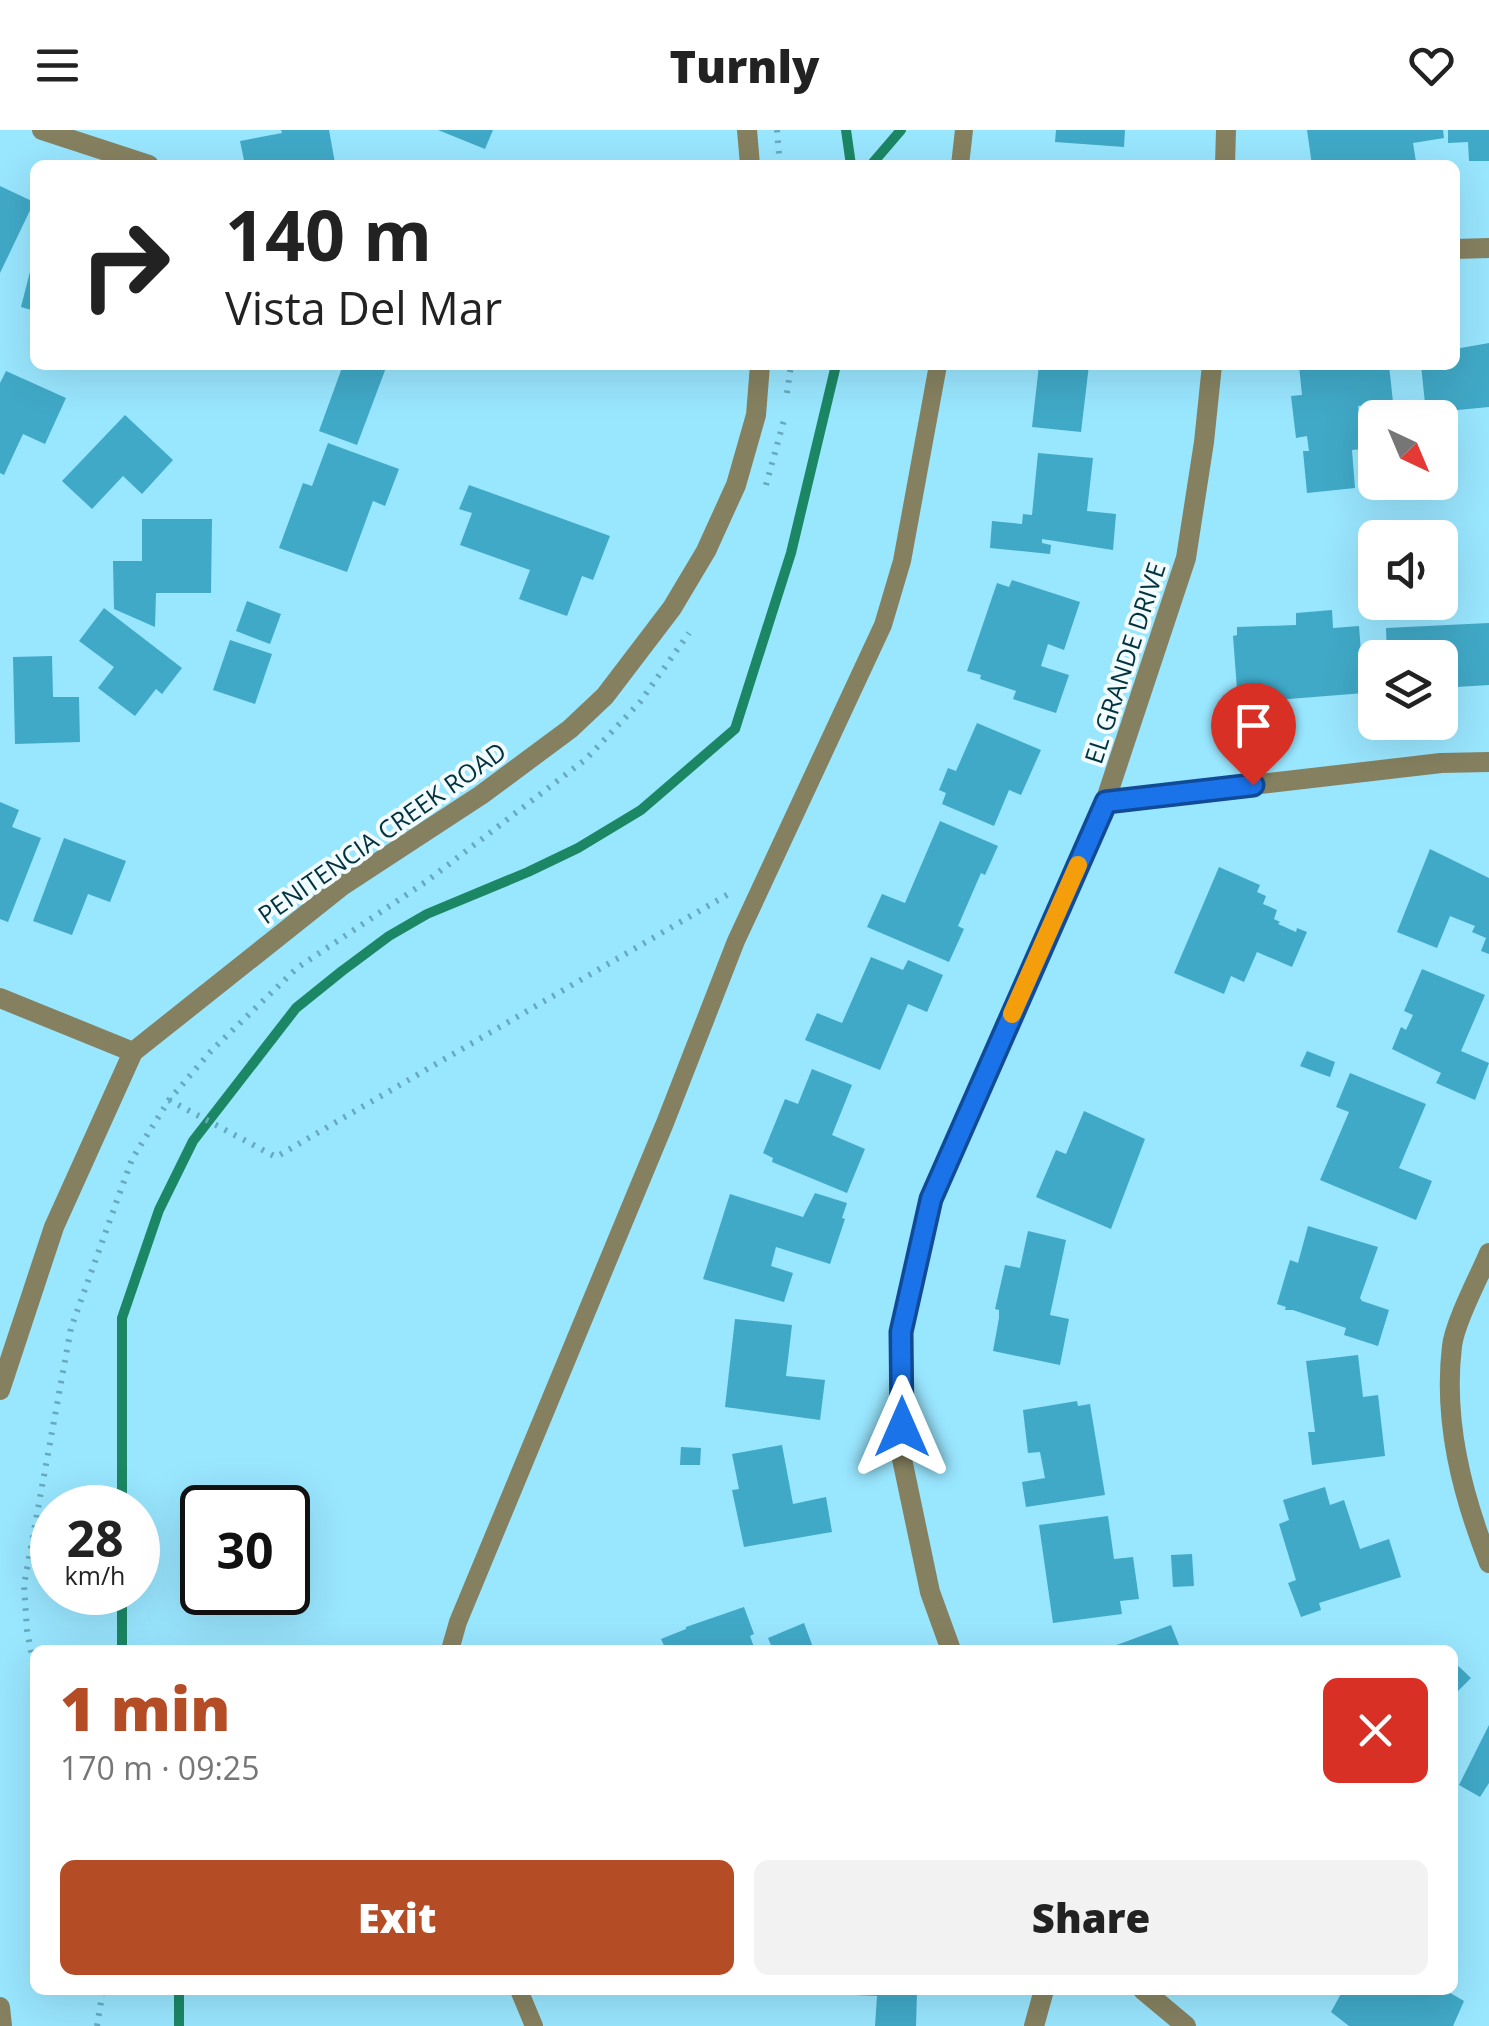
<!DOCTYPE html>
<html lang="en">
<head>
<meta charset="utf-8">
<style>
	body { margin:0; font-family:"Open Sans",sans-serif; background:#f2f2f2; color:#222; height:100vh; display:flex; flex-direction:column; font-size:38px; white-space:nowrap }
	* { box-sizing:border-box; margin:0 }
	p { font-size:32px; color:#767676 }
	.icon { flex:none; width:55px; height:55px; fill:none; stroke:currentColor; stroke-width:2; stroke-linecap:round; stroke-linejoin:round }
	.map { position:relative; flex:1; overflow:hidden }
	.panel { position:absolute; left:30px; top:1515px; width:1428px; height:350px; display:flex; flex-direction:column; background:#fff; border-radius:15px; box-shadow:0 10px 40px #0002 }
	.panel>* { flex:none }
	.hud { position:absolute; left:30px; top:30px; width:1430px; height:210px; border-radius:15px; box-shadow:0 10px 40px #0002; background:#fff; color:#222; overflow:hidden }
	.needle { width:65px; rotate:136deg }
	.fabs { position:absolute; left:1358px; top:270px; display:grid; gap:20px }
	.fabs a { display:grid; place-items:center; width:100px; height:100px; border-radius:15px; background:#fff; box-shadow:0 10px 40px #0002; font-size:50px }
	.speed { position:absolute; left:30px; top:1355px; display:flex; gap:20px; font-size:50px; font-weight:700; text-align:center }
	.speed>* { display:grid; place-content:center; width:130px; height:130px; border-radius:50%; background:#fff; box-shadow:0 10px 40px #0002; line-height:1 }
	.speed small { font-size:25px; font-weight:400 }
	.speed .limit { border:5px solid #111; border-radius:15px; background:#fff; color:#111 }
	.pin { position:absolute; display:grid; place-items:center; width:85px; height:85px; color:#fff; margin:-102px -42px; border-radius:50% 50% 50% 0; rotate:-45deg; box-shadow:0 0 10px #0007 }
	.pin .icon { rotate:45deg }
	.me { position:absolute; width:110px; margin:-55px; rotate:0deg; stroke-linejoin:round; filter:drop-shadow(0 0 8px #0008) }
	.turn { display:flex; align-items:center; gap:35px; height:210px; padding:0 30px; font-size:45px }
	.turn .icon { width:130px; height:130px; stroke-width:2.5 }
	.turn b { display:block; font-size:70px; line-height:85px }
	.round { display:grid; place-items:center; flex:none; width:105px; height:105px; border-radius:15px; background:#f2f2f2 }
	.summary { display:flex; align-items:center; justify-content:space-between; height:170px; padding:0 30px }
	h1 { font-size:60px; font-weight:800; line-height:75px; color:#b44d25 }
	.button { display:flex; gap:20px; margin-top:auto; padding:20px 30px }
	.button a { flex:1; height:115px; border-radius:15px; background:#b44d25; color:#fff; font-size:40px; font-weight:800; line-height:115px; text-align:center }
	.button a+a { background:#f2f2f2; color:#222 }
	header { display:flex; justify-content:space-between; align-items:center; height:130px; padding:0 30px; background:#fff; font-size:45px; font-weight:800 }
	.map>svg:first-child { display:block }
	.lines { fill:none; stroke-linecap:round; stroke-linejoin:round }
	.stream { stroke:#1b8765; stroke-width:10 }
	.building { fill:#40a9c7 }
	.path { stroke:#67aabf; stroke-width:6; stroke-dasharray:2.5 8; stroke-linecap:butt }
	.service { stroke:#858160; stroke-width:18 }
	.minor { stroke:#858160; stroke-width:20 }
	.tertiary { stroke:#858160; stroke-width:20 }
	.route-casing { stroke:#114b97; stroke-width:25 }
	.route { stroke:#1a73e8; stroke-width:18 }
	.slow { stroke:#f59e0b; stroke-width:18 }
	.labels { text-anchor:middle; stroke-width:8; stroke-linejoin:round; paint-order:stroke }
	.street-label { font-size:25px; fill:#03323f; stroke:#f2fbfe }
</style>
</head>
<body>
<header><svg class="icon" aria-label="menu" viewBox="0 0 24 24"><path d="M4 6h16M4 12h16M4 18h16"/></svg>Turnly<svg class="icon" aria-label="heart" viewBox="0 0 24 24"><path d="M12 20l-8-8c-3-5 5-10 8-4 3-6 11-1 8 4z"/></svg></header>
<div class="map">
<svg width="1489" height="1896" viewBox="0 0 1489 1896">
	<rect width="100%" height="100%" fill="#99e6ff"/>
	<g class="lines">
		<g class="stream">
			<polyline points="846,0 851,35"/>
			<polyline points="871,35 901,0"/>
			<polyline points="122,1378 122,1188 159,1080 193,1011 296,878 342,841 389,806 427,784 528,742 578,718 641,680 735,599 791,423 836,235"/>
			<polyline points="122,1462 122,1520"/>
			<polyline points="179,1860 179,1896"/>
		</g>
	</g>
	<g class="building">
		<polygon points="281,0 329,0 335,33 245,35 240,11 282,3"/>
		<polygon points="438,0 493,0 485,19"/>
		<polygon points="1056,0 1125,0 1124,17 1055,12"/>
		<polygon points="1307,0 1443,0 1444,8 1413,13 1416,32 1312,35"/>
		<polygon points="1448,0 1489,0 1489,31 1469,31 1468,12 1448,13"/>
		<polygon points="0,56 34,72 0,143"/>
		<polygon points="34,126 35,127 35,181 21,177"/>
		<polygon points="1489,213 1489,277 1426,283 1421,235 1455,235 1455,219"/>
		<polygon points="343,235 387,235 357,315 319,301"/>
		<polygon points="1039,235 1089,235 1081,302 1032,297"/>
		<polygon points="1389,235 1393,272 1358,276 1363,319 1352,320 1355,358 1307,363 1303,321 1309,321 1307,306 1296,308 1291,266 1302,265 1299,236"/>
		<polygon points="6,241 66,268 45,314 23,304 4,345 0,343 0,253"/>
		<polygon points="125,285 173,330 142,364 123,346 92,379 62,351"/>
		<polygon points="328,313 399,339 385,376 373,371 347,442 279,418 303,353 312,356"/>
		<polygon points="1038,323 1093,328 1087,381 1116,384 1113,420 1042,409 1042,413 1051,415 1050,424 990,418 992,391 1022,394 1023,384 1032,385"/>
		<polygon points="469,355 610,406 593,450 582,446 567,486 519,469 530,440 460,415 472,383 459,379"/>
		<polygon points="142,389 212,389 211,463 156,463 155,497 114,479 113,431 142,431"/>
		<polygon points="1012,450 1080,472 1064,520 1048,514 1041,536 1069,545 1056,583 1013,569 1016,561 980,549 981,545 967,541 997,453 1009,457"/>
		<polygon points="247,471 281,484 270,514 236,501"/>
		<polygon points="104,478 182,538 162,564 156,559 135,586 98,558 114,537 79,511"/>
		<polygon points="1332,480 1333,498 1359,496 1364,563 1238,573 1233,506 1237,505 1237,497 1296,495 1296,483"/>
		<polygon points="1489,493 1489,555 1440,558 1440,528 1387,528 1386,498"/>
		<polygon points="230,510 272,524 255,574 213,560"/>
		<polygon points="52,526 53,567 79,567 80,612 15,614 13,527"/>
		<polygon points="977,593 1041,620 1021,665 1009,660 994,696 942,674 946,663 939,660 948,638 956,641"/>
		<polygon points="0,672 19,680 12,697 41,708 8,792 0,789"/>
		<polygon points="940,691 998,716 985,745 981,743 958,796 964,799 949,832 867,797 882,764 905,773"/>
		<polygon points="64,708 126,731 110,772 88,764 72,805 33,791"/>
		<polygon points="1430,719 1489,748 1489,824 1481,821 1486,808 1472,802 1475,796 1450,786 1437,818 1397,802"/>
		<polygon points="1219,737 1260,755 1257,762 1266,766 1263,774 1277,780 1274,789 1280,792 1278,794 1296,802 1297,798 1307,802 1292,837 1257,822 1244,852 1231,846 1224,864 1174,843"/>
		<polygon points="871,827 903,840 908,830 943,845 927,882 908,874 880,940 805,910 817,883 842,893"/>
		<polygon points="1422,839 1485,865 1461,921 1489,933 1475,970 1436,953 1441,943 1392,919 1401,897 1406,900 1413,885 1404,881"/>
		<polygon points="1307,921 1335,932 1330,947 1300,936"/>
		<polygon points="812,939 852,955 832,1005 865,1019 847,1063 772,1032 773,1028 763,1023 785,969 798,974"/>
		<polygon points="1350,943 1426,974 1399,1038 1432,1051 1416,1090 1320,1050 1349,982 1336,977"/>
		<polygon points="1084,981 1145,1009 1111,1099 1036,1067 1056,1020 1066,1024"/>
		<polygon points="815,1063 847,1073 842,1088 845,1089 830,1134 776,1117 771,1136 793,1143 784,1172 703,1149 730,1064 803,1087"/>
		<polygon points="1308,1096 1378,1117 1360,1168 1362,1171 1389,1180 1378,1216 1344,1205 1346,1198 1293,1180 1285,1180 1286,1177 1277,1174 1290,1130 1298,1133"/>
		<polygon points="1028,1101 1066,1110 1050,1185 1069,1189 1060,1235 993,1221 999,1188 999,1180 995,1179 1005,1135 1020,1138"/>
		<polygon points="735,1189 792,1195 786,1246 825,1250 820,1290 725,1277"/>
		<polygon points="1358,1225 1363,1267 1378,1265 1385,1326 1312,1335 1308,1302 1315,1302 1306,1231"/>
		<polygon points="1077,1271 1078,1276 1090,1274 1105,1365 1026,1377 1022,1352 1045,1348 1040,1322 1028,1323 1023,1280"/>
		<polygon points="782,1315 793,1374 826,1367 832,1402 744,1417 732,1360 739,1359 732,1324"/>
		<polygon points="681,1317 701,1318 700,1335 680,1335"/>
		<polygon points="1325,1357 1330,1375 1344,1370 1360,1419 1389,1409 1401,1447 1319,1473 1321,1480 1301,1487 1288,1453 1296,1450 1279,1394 1289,1390 1283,1370"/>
		<polygon points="1108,1386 1114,1429 1133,1427 1139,1469 1120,1471 1122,1484 1053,1493 1039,1395"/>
		<polygon points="1192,1424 1194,1456 1173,1457 1171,1425"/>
		<polygon points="744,1477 754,1504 750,1506 755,1520 666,1520 661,1509 686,1499 686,1497"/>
		<polygon points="804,1493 814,1520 773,1520 768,1508"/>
		<polygon points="1171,1495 1181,1520 1103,1520"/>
		<polygon points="1452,1530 1471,1548 1452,1567"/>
		<polygon points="1489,1595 1489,1653 1480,1667 1459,1655"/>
		<polygon points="857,1860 928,1860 928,1864 917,1863 916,1896 875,1896 877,1866 856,1865"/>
		<polygon points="1343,1860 1445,1860 1464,1871 1453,1896 1349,1896 1331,1882"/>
	</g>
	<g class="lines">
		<g class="path">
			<polyline points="777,0 780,35"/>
			<polyline points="787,263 791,235"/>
			<polyline points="766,355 784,290"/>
			<polyline points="169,970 276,1027 732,762"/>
			<polyline points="35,1543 27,1500 24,1455 71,1198 132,1029 169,970 211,921 297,838 427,751 586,629 640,572 689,503"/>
			<polyline points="97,1896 103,1860"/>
		</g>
		<g class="service">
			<polyline points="960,35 964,0"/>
			<polyline points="450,1520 458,1492 665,993 736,811 883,495 902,431 938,235"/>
			<polyline points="519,1860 534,1896"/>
		</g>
		<g class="minor">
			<polyline points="42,0 149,35"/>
			<polyline points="1225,35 1226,0"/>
			<polyline points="1455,119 1489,118"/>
			<polyline points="1105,672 1441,633 1489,632"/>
			<polyline points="0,868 133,922"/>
			<path d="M1489 1123C1479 1147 1455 1192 1452 1216 1443 1291 1462 1364 1489 1433"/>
			<polyline points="951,1520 930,1462 902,1329 901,1202 931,1069 1105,672 1186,428 1204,312 1212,235"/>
			<polyline points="1143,1860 1186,1896"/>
			<polyline points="1034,1896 1044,1860"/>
		</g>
		<g class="tertiary">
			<polyline points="747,0 750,35"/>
			<polyline points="0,1260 54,1097 133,922 342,756 481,665 570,599 605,566 672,478 706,421 736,355 756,285 760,235"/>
			<polyline points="0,1877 2,1896"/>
		</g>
	</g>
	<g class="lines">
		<defs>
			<polyline id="route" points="902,1297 901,1202 931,1069 1106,672 1253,655"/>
		</defs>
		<use href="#route" class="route-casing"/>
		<use href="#route" class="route"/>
		<polyline class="slow" points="1012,884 1078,735"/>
	</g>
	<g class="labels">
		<g class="street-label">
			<text transform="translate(1125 533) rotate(-72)" y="9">EL GRANDE DRIVE</text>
			<text transform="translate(382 703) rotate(-35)" y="9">PENITENCIA CREEK ROAD</text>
		</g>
	</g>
</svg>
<div class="fabs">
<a><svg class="needle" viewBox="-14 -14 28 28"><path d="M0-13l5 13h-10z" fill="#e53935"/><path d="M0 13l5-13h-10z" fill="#767676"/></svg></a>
<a><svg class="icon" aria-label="sound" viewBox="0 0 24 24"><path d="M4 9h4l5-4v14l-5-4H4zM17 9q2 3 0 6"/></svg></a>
<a><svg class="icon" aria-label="layers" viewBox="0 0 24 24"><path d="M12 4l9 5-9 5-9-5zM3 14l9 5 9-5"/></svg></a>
</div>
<div class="speed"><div>28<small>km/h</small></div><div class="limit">30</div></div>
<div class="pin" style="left:1253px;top:655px;background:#d93025"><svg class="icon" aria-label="arrive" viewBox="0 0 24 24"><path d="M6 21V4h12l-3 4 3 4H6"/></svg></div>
<svg class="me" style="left:902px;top:1297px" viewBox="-20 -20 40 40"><path d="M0-17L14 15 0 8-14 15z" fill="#1a73e8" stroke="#fff" stroke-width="4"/></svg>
<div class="hud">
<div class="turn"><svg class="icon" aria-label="right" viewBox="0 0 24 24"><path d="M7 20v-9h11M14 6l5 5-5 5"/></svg><div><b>140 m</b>Vista Del Mar</div></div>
</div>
<section class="panel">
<div class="summary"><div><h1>1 min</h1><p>170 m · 09:25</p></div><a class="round" style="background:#d93025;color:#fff"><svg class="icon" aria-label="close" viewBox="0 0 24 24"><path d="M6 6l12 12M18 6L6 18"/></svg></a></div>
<div class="button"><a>Exit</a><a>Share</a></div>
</section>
</div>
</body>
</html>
